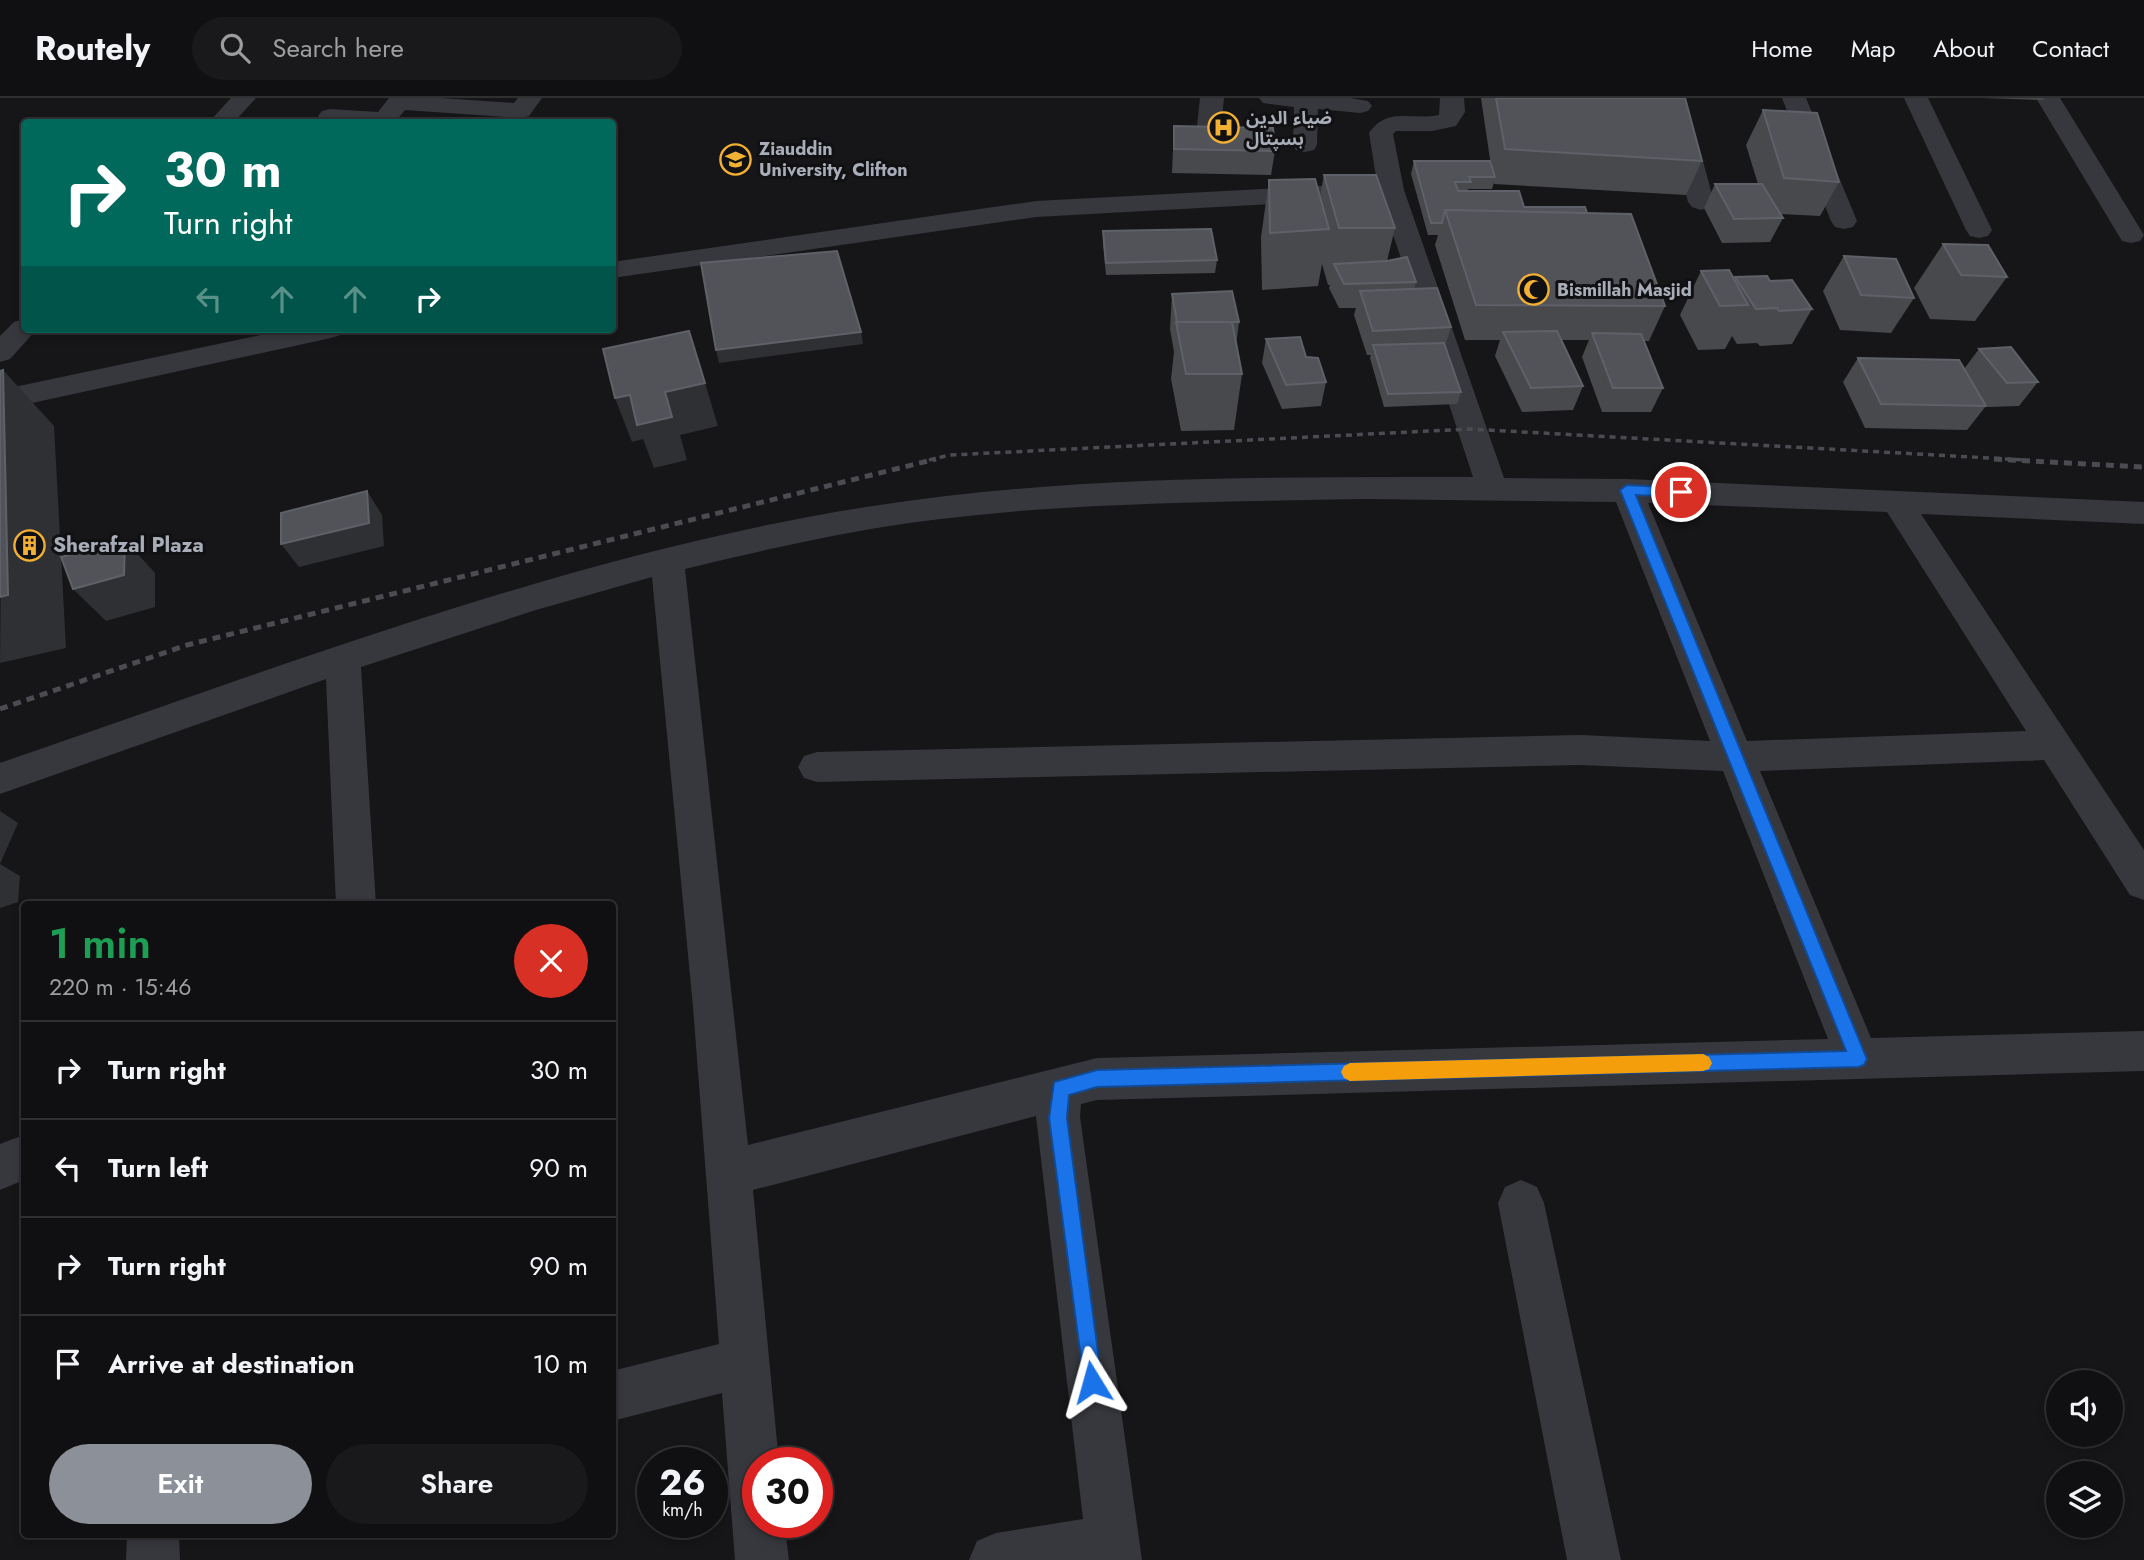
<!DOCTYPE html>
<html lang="en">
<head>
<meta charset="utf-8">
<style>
	body { margin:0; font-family:Jost,"Noto Sans Arabic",sans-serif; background:#19191b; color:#f1f3f6; height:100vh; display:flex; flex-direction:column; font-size:26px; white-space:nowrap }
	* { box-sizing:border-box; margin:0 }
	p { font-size:23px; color:#9c9d9f }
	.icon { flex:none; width:38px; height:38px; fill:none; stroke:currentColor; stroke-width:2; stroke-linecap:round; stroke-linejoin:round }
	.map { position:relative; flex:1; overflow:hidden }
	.sheet { position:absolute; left:21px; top:803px; width:595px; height:637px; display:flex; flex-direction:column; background:#101012; border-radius:7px; box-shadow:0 4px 10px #0003,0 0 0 2px #303032 }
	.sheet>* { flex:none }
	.banner { position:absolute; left:21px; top:21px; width:595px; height:214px; border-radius:7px; box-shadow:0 4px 10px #0003,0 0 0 2px #303032; background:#00695c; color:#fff; overflow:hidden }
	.buttons { position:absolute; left:2046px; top:1272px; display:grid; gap:14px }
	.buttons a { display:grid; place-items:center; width:77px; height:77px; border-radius:50%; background:#101012; box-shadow:0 4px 10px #0003,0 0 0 2px #303032; font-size:35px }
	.speed { position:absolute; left:637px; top:1349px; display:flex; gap:14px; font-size:35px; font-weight:700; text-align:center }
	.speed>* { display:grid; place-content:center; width:91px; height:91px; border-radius:50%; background:#101012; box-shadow:0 4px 10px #0003,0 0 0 2px #303032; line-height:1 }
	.speed small { font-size:18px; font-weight:400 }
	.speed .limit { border:10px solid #d22; background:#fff; color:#111 }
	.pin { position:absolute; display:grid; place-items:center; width:60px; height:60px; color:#fff; margin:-30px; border:4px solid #fff; border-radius:50%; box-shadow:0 2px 7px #0007 }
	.me { position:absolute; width:77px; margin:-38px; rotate:352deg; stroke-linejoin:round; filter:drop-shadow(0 0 5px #0008) }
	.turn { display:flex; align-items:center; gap:24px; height:147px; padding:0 28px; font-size:32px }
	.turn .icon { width:91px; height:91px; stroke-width:2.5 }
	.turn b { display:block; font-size:49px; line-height:60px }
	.lanes { display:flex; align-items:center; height:66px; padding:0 28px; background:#0003; justify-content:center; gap:35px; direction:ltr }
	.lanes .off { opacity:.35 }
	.round { display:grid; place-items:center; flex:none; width:74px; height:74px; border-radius:37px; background:#19191b }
	.overview { display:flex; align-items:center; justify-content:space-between; height:119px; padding:0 28px }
	h1 { font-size:42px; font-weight:600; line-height:52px; color:#1e9e55 }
	.action { display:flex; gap:14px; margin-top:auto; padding:14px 28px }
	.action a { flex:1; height:80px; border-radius:42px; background:#8c9099; color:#fff; font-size:28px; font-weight:600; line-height:80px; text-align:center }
	.action a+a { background:#19191b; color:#f1f3f6 }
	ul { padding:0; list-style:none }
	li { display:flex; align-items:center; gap:21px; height:98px; padding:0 28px; border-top:2px solid #303032 }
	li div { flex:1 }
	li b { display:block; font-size:26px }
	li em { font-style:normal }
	header { display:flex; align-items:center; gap:42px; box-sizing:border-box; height:98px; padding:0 35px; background:#101012; border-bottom:2px solid #303032 }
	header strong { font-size:33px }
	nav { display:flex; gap:38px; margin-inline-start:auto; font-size:24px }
	.search { width:490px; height:63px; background:#19191b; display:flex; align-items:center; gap:18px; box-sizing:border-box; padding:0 24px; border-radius:38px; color:#9c9d9f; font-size:26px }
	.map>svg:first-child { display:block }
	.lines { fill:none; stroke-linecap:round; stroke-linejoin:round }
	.minor { fill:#37383d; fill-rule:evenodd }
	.rail-far1 { stroke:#4a4c52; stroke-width:3.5; stroke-dasharray:6 5; stroke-linecap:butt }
	.rail { stroke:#4a4c52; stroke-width:5; stroke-dasharray:8 6; stroke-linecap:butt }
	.wall { fill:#47494d }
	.shaded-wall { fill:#2f3033 }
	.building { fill:#525359; stroke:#5f6168; stroke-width:2 }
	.route { fill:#1a73e8; stroke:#114b97; stroke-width:2 }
	.slow { fill:#f59e0b }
	.labels { text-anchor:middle; stroke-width:6; stroke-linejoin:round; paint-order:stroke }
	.far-poi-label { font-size:18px; font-weight:bold; fill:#a8adb8; stroke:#111113; text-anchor:start }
	.poi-label { font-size:21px; font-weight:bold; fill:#a8adb8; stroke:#111113; text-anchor:start }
</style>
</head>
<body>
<header>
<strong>Routely</strong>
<div class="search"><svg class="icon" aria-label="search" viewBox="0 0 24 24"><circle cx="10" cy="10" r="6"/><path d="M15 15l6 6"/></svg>Search here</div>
<nav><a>Home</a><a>Map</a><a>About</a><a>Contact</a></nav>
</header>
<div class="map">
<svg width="2144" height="1462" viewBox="0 0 2144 1462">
	<rect width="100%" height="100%" fill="#161618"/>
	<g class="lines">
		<g class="minor">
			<polygon points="231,0 256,0 234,24 209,24"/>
			<polygon points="389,0 440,0 514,5 518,0 542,0 529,18 521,20 405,12 395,24 327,24 322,23 318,18 322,13 330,11 378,14"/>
			<polygon points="1200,0 1224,0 1220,38 1217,43 1208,45 1199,43 1196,38"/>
			<polygon points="1259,0 1350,0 1368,3 1372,8 1368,13 1360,15 1318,11 1317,47 1314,52 1305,54 1296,52 1293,47 1294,9 1263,5"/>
			<path d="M1440 0H1464L1465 14 1456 28 1432 33H1396L1393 36 1404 92 1504 380 1627 381 2144 404V426L1921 416 2144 752V802L2130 797 2044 662 1760 673 1871 940 2144 933V973L1097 1002 1081 1006 1080 1019 1142 1462H969L977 1443 996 1435 1083 1421 1036 1018 753 1092 779 1365H758V1424H784L789 1462H735L722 1295 612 1323V1273L719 1246 693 909 652 479 536 512 361 569 376 807H336L326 581 0 696V665C280 569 574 455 866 409 1066 377 1271 379 1473 379L1381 100 1036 119 612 180V164L1036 103 1377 85 1369 35C1388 8 1411 23 1439 17ZM1366 401 1616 404 1710 643 1580 637 817 654 804 658 798 669 804 680 817 684 1580 667 1723 673 1828 941 1097 960 748 1047 685 471C759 453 833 436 909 425 1060 404 1214 404 1366 401ZM1648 405 1887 414 2026 633 1747 643Z"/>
			<polygon points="1662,0 1686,0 1714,104 1710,109 1701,112 1692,109 1688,104"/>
			<polygon points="1782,0 1806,0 1857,123 1853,129 1844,131 1835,129 1831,123"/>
			<polygon points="1904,0 1928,0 1992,132 1988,138 1979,140 1970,138 1966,132"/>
			<polygon points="2036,0 2060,0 2144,137 2140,143 2131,145 2122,143"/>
			<polygon points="24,221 24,231 37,231 10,261 0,264 0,238 14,224"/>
			<polygon points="289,231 345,231 341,237 331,240 0,312 0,292"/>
			<polygon points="24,1037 24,1082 0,1092 0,1046"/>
			<polygon points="1521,1082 1537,1089 1544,1105 1621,1462 1567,1462 1498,1105 1505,1089"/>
			<polygon points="127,1437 179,1437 180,1462 126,1462"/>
		</g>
		<polyline class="rail-far1" points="929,362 950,357 1470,331 2025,362"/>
		<g class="rail">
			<polyline points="1994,361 2144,369"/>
			<polyline points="0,611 187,547 936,361"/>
		</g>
	</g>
	<g class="wall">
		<polygon points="1481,0 1685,0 1702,63 1686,97 1494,86 1494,84 1492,91 1468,91 1468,93 1524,109 1587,115 1665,208 1649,243 1644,243 1663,290 1651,314 1602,314 1582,259 1589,242 1561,242 1583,288 1573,312 1522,314 1495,258 1500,242 1465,242 1435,147 1438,137 1428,137 1411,76 1414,63 1491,68"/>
		<polygon points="1983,0 2044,0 2043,2"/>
		<polygon points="1763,12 1839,84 1820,118 1780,116 1783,120 1770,144 1722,145 1704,110 1715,86 1758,86 1746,47"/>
		<polygon points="1174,28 1275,53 1271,77 1172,75"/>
		<polygon points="1324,77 1395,130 1387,163 1416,184 1414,191 1451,229 1445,248 1461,294 1457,306 1384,309 1370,260 1371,257 1367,257 1354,217 1356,210 1339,210 1329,190 1330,187 1328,187 1322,166 1318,188 1262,192 1261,139 1269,82 1320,98"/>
		<polygon points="1103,133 1217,162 1215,175 1106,177 1103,146"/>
		<polygon points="1943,146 2007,179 1975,223 1930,221 1914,190"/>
		<polygon points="1844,158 1914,200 1891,235 1840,232 1823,193"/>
		<polygon points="1701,173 1734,181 1735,179 1770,183 1812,211 1792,246 1760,248 1757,245 1737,246 1732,238 1725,251 1698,252 1680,217"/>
		<polygon points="1172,196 1239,224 1236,248 1242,276 1234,332 1181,333 1171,281 1174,254 1170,231"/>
		<polygon points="1266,241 1306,259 1326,284 1321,308 1282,311 1262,265"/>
		<polygon points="1979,251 2038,284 2019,308 1988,309 1981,300 1986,308 1967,332 1865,330 1843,284 1858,260 1964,271"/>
	</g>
	<g class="shaded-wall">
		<polygon points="861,234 863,246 719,265 716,252"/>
		<polygon points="3,272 54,328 66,550 0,565"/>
		<polygon points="705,285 718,328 680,337 687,362 654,370 643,341 632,344 615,300 630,297 665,294"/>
		<polygon points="367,393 382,417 384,448 299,469 281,446"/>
		<polygon points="125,442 155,475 155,509 106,523 73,491"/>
		<polygon points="0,713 18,725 0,766 20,778 18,804 0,810"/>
	</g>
	<g class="building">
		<polygon points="1496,0 1685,0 1702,63 1505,51"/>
		<polygon points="1763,12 1817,15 1839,84 1784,80"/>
		<polygon points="1174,28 1273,30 1275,53 1174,51"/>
		<polygon points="1414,63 1490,63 1495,79 1469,79 1471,84 1455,84 1458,93 1519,93 1524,109 1585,109 1587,115 1445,112 1442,125 1431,125"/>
		<polygon points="1324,77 1376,77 1395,130 1339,130"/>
		<polygon points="1315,81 1329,131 1270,135 1269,82"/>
		<polygon points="1715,86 1762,86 1783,120 1734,121"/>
		<polygon points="1445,112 1631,116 1665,208 1476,207"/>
		<polygon points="1211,131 1217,162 1106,165 1103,133"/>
		<polygon points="1943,146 1988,147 2007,179 1961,177"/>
		<polygon points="837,153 861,234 716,252 701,165"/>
		<polygon points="1844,158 1896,161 1914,200 1861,197"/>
		<polygon points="1407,159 1416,184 1344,186 1334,166 1387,163"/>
		<polygon points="1729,172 1748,207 1720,208 1701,173"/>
		<polygon points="1767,178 1770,183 1792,182 1812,211 1779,213 1777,210 1756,211 1735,179"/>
		<polygon points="1437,190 1451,229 1373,233 1360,193"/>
		<polygon points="1232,193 1239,224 1177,224 1172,196"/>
		<polygon points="1176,224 1232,224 1242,276 1186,276"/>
		<polygon points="689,233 705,285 665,294 672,319 637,327 630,297 615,300 603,251"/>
		<polygon points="1557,233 1583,288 1531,290 1503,234"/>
		<polygon points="1592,235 1641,236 1663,290 1613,290"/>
		<polygon points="1300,239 1306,259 1318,260 1326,284 1286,287 1266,241"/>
		<polygon points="1444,245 1461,294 1388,296 1373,247"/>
		<polygon points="2011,249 2038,284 2007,285 1979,251"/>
		<polygon points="1858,260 1959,262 1986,308 1881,306"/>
		<polygon points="3,272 8,497 0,499 0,273"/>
		<polygon points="367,393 369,425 281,446 281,415"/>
		<polygon points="125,442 124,477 73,491 61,459"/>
	</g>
	<polygon class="route" points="1627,387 1681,390 1688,394 1681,399 1636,397 1867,961 1864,967 1858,969 1097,989 1069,997 1067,1020 1102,1284 1099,1291 1092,1294 1085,1291 1049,1020 1054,984 1097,972 1846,953 1620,392"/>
	<polygon class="slow" points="1703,956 1709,959 1712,965 1709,971 1703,973 1350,983 1344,980 1341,974 1344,968 1350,965"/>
	<defs>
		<symbol id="hospital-ring" viewBox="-11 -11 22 22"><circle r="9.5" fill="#111113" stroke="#f2b134" stroke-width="1.5"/><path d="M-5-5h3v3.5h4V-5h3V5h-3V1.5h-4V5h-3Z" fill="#f2b134"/></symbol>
		<symbol id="university-ring" viewBox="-11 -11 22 22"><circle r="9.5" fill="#111113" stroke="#f2b134" stroke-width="1.5"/><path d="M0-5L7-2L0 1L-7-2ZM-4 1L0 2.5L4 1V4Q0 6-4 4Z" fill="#f2b134"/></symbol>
		<symbol id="mosque-ring" viewBox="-11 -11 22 22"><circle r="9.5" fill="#111113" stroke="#f2b134" stroke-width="1.5"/><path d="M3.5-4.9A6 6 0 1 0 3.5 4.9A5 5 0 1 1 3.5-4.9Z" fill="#f2b134"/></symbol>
		<symbol id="building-ring" viewBox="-11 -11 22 22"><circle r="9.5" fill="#111113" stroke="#f2b134" stroke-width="1.5"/><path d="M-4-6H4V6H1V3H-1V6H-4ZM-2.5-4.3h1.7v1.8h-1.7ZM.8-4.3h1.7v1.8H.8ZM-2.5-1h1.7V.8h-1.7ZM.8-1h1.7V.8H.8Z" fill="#f2b134"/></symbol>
	</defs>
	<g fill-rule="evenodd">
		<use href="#hospital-ring" x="1206" y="12" width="35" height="35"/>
		<use href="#university-ring" x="718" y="44" width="35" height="35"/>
		<use href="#mosque-ring" x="1516" y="174" width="35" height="35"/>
		<use href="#building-ring" x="12" y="430" width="35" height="35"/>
	</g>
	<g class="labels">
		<g class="far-poi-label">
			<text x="1246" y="26">ضیاء الدین<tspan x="1246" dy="21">ہسپتال</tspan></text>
			<text x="759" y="57">Ziauddin<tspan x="759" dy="21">University, Clifton</tspan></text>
			<text x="1557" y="198">Bismillah Masjid</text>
		</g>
		<g class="poi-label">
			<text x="53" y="454">Sherafzal Plaza</text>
		</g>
	</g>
</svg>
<div class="buttons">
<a><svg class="icon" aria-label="sound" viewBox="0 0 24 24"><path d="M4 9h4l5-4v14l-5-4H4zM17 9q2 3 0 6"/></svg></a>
<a><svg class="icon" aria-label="layers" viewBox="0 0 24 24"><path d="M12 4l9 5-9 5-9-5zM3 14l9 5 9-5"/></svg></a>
</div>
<div class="speed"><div>26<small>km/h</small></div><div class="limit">30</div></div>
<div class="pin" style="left:1681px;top:394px;background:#d93025"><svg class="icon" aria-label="arrive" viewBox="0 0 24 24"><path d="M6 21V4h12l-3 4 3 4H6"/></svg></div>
<svg class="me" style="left:1092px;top:1284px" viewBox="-20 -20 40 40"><path d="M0-17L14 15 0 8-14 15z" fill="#1a73e8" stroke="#fff" stroke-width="4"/></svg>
<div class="banner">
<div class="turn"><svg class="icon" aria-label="right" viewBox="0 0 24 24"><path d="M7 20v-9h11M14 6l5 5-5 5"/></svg><div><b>30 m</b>Turn right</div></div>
<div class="lanes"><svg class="icon off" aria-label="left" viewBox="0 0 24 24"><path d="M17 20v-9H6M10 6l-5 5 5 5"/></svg><svg class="icon off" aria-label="ahead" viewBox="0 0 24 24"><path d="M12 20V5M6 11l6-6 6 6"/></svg><svg class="icon off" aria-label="ahead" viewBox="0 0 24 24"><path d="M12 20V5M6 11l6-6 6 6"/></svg><svg class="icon" aria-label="right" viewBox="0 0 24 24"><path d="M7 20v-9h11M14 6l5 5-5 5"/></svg></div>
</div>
<section class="sheet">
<div class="overview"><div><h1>1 min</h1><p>220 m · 15:46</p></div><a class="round" style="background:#d93025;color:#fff"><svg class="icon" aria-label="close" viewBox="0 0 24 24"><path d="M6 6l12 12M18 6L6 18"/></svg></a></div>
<ul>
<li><svg class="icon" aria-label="right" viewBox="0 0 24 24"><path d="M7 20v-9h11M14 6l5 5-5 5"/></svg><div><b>Turn right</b></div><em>30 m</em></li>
<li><svg class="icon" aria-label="left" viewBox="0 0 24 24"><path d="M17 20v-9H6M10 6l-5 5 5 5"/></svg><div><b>Turn left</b></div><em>90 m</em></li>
<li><svg class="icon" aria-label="right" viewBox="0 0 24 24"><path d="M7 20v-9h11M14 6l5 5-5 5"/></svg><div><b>Turn right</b></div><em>90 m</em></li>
<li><svg class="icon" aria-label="arrive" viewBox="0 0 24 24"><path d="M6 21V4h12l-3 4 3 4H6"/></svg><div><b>Arrive at destination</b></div><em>10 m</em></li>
</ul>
<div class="action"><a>Exit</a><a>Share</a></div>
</section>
</div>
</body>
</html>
